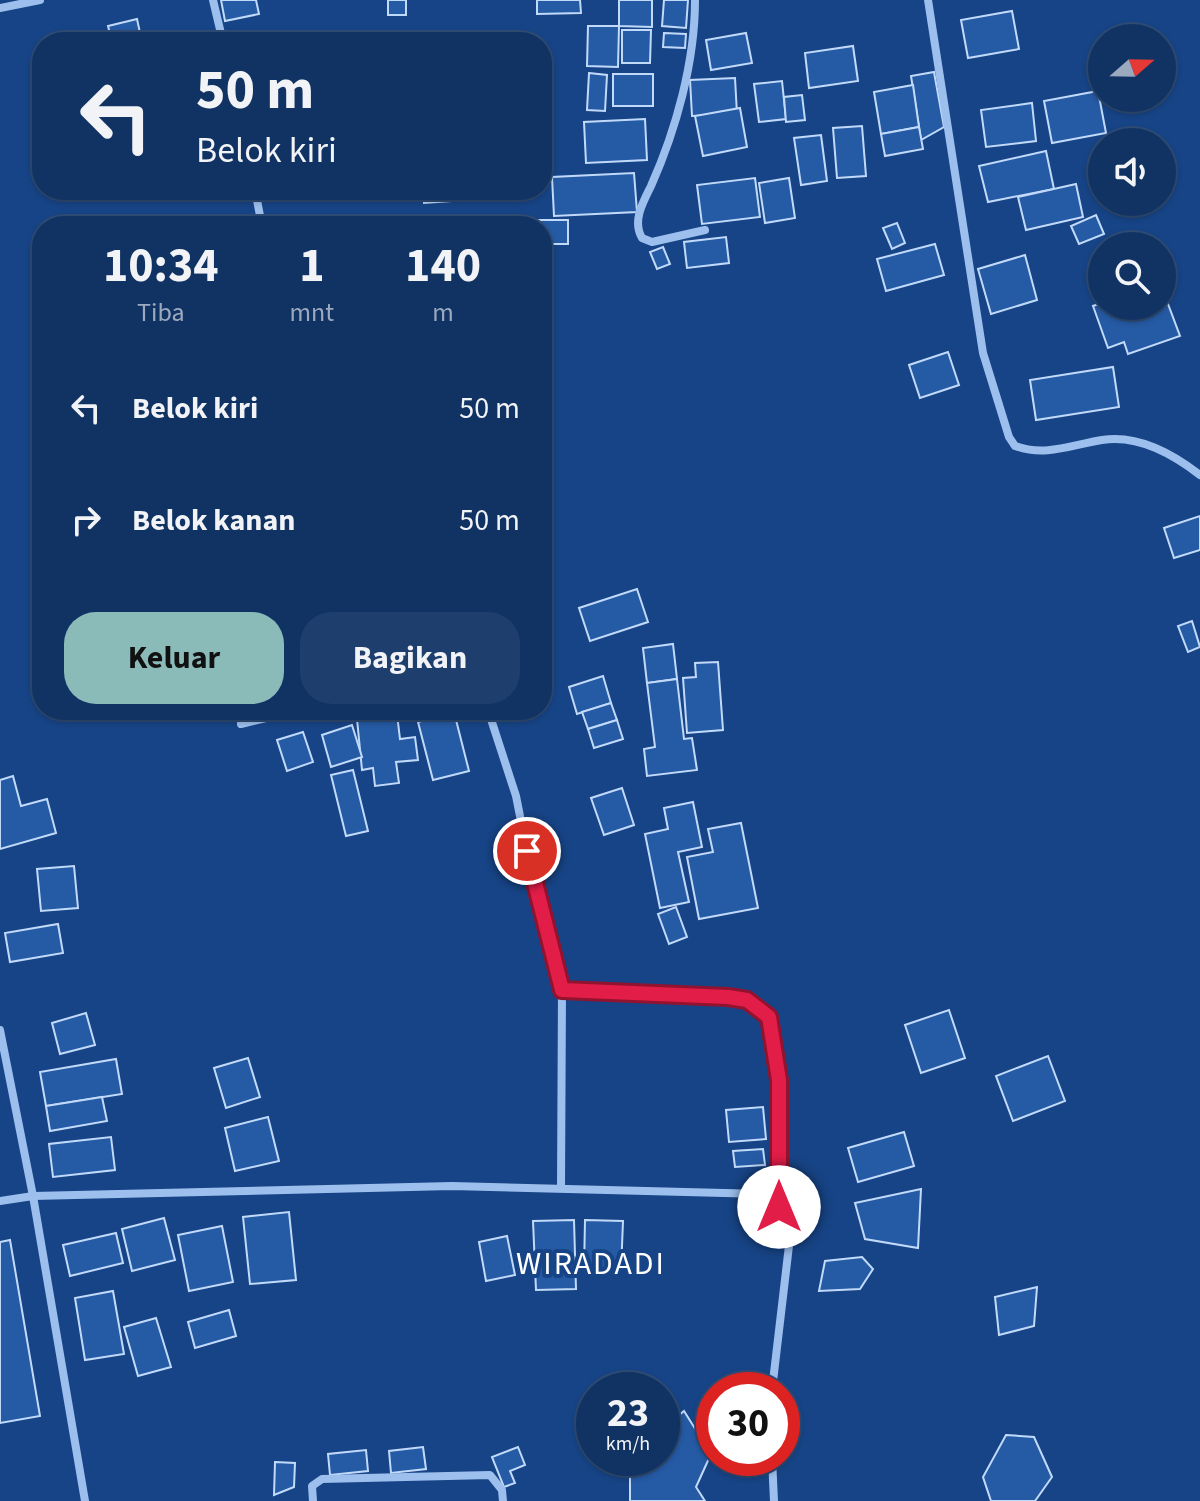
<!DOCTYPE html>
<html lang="id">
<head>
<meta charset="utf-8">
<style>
	body { margin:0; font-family:"Source Sans 3",sans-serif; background:#1e3f6d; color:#f1f3f6; height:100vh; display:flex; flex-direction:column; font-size:30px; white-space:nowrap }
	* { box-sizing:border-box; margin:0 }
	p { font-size:26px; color:#9caabf }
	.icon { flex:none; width:44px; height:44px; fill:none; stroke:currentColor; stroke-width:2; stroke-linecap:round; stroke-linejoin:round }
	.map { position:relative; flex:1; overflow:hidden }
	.drawer { position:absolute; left:32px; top:216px; width:520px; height:504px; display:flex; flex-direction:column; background:#113364; border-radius:32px; box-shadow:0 2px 6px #0004,0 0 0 2px #304e78 }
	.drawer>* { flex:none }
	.guide { position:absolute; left:32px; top:32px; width:520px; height:168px; border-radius:32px; box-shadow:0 2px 6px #0004,0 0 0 2px #304e78; background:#113364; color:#f1f3f6; overflow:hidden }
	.needle { width:52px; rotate:70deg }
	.controls { position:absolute; left:1088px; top:24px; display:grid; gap:16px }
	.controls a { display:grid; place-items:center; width:88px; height:88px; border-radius:50%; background:#113364; box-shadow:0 2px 6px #0004,0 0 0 2px #304e78; font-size:40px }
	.speed { position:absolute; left:576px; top:1372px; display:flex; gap:16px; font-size:40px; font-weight:700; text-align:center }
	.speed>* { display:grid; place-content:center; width:104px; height:104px; border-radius:50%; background:#113364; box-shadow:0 2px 6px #0004,0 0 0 2px #304e78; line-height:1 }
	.speed small { font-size:20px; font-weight:400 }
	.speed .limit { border:12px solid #d22; background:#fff; color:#111 }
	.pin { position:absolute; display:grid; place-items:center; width:68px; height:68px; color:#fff; margin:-34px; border:4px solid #fff; border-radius:50%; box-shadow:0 2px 8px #0007 }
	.me { position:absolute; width:88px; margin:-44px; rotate:0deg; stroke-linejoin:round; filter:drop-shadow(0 0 6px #0008) }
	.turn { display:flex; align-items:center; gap:28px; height:168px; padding:0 32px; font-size:36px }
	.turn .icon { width:104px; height:104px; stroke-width:2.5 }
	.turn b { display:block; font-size:56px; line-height:68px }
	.eta { display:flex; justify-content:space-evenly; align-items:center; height:136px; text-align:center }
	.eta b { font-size:48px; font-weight:700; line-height:56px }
	.button { display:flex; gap:16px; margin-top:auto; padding:16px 32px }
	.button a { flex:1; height:92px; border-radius:32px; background:#8bbbb9; color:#111; font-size:32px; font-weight:700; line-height:92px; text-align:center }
	.button a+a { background:#1e3f6d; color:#f1f3f6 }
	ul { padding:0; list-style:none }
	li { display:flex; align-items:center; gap:24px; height:112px; padding:0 32px }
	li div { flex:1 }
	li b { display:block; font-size:30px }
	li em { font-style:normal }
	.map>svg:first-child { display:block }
	.building { fill:#255aa4; stroke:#c2dafa; stroke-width:2 }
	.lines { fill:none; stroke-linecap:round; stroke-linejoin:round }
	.minor { stroke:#9dbfed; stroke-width:8 }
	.route-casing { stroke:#92132f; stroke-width:20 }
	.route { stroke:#e11d48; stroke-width:14 }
	.labels { text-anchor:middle; stroke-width:8; stroke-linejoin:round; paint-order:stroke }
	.quarter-label { font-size:32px; letter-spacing:2px; fill:#fff; stroke:#174486 }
</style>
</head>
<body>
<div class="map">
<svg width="1200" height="1501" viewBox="0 0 1200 1501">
	<rect width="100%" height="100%" fill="#174486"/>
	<g class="building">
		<polygon points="221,0 256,0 259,14 225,21"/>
		<rect x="388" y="0" width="18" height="15"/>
		<polygon points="537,0 580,0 581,13 537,14"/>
		<polygon points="619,0 652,0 652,27 619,26"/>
		<polygon points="664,0 688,0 686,28 662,26"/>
		<polygon points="1012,11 1019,49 968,58 961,20"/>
		<polygon points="137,19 142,42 112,42 108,26"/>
		<polygon points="588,26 619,26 618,67 587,66"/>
		<polygon points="622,30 651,30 650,63 622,63"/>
		<polygon points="664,33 686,34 685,48 663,47"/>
		<polygon points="746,33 752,63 711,70 706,40"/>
		<polygon points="853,46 858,81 809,88 805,53"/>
		<polygon points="934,72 944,127 921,140 911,76"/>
		<polygon points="589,73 607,75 605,111 587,110"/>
		<rect x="613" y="74" width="40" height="32"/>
		<polygon points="735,78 737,114 692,116 690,80"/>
		<polygon points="782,81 786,119 759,122 754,84"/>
		<polygon points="913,85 919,127 881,134 874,92"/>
		<polygon points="1098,91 1106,133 1052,143 1044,101"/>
		<polygon points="802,95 805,120 786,122 784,97"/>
		<polygon points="1032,103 1036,141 986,147 981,110"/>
		<polygon points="740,108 747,147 703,156 695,116"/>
		<polygon points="645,119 647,160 586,163 584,122"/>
		<polygon points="862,126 866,176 837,178 833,128"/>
		<polygon points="919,127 923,149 885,156 881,134"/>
		<polygon points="821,135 827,181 801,185 794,138"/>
		<polygon points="1046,151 1054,189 988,202 979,166"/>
		<polygon points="634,173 637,212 554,216 552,177"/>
		<polygon points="755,178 760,217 702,224 697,185"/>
		<polygon points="789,178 795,218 765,223 759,183"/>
		<polygon points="1076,184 1083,217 1026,230 1018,197"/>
		<polygon points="423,190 450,190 451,201 424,203"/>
		<polygon points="1096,215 1104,234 1079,244 1071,226"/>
		<polygon points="533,220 568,220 568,244 542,244 542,226 533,226"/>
		<polygon points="897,223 905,243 892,249 883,228"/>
		<polygon points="726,237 729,263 687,268 684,242"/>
		<polygon points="935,244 944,275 886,291 877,259"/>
		<polygon points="663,247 670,264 657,269 650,252"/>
		<polygon points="1025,255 1037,300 991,314 978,269"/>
		<polygon points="1162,288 1180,336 1128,354 1124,342 1108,348 1093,306 1102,303 1102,306 1162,306"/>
		<polygon points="948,352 959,385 920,398 909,365"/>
		<polygon points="1113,367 1119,407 1036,420 1030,380"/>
		<polygon points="1200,516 1200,550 1174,558 1164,528"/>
		<polygon points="637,589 648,622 590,641 579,608"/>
		<polygon points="1192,621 1200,647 1188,652 1178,626"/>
		<polygon points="673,644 677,679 647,683 643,648"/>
		<polygon points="718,662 723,730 687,733 683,678 696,677 695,663"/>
		<polygon points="603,676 611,703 577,714 569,687"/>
		<polygon points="677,679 684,739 692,738 697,770 647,776 644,749 655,747 647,683"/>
		<polygon points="611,703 617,720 588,729 582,712"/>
		<polygon points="454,712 469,771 433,780 418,722"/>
		<polygon points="397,714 400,739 415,737 418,760 396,762 399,783 375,786 373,768 362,770 357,719"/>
		<polygon points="617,720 623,739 594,748 588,729"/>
		<polygon points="352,725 362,757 331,767 322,735"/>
		<polygon points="303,732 313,762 287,771 277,740"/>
		<polygon points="353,770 368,831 346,836 331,775"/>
		<polygon points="13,776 21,806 47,799 56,833 0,849 0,780"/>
		<polygon points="622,788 634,825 604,835 591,798"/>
		<polygon points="693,802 702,847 678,852 689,902 660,908 645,834 668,829 664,808"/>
		<polygon points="741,823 758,908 699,919 687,857 713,852 708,829"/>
		<polygon points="74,866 78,908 41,911 37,869"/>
		<polygon points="676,907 687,937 669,944 658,914"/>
		<polygon points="58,924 63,953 10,962 5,933"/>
		<polygon points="949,1010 965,1058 921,1073 905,1025"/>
		<polygon points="86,1013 95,1045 60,1054 52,1023"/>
		<polygon points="1048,1056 1065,1101 1013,1121 996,1076"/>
		<polygon points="248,1058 260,1097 226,1108 214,1068"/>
		<polygon points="116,1059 122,1094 46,1106 40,1072"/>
		<polygon points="102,1097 107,1121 50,1131 46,1106"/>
		<polygon points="763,1107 766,1139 729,1142 726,1110"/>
		<polygon points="268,1117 279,1161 235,1171 225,1128"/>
		<polygon points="904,1132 914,1166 858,1182 848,1148"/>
		<polygon points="111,1137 115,1170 53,1177 49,1144"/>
		<polygon points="763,1149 765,1165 735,1167 733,1151"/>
		<polygon points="921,1189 918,1248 865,1239 855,1203"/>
		<polygon points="289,1212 296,1280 250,1284 243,1217"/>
		<polygon points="164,1218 175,1260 132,1271 122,1229"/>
		<polygon points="574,1220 576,1289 536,1290 533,1221"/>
		<polygon points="585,1220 623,1221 621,1271 584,1270"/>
		<polygon points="222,1226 233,1282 189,1291 178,1235"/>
		<polygon points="116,1233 123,1263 70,1276 63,1245"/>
		<polygon points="507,1236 515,1275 486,1281 479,1242"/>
		<polygon points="10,1240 40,1416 0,1423 0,1242"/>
		<polygon points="862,1257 873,1269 860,1289 819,1291 825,1261"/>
		<polygon points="1037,1287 1034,1326 999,1335 995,1297"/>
		<polygon points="113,1291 124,1354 85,1360 75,1298"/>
		<polygon points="229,1310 236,1336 195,1348 188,1322"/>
		<polygon points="156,1318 171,1367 138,1376 124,1327"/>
		<polygon points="684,1411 711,1454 696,1487 705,1501 630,1501 630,1463 634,1458 662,1458 662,1429"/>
		<polygon points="1006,1435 1034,1437 1052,1477 1035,1501 991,1501 983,1477"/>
		<polygon points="423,1447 426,1469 391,1473 389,1451"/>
		<polygon points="518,1447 525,1465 510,1471 515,1483 504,1487 492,1457"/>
		<polygon points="366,1450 368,1471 330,1475 328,1454"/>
		<polygon points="275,1462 295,1463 294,1487 274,1495"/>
	</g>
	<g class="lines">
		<g class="minor">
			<polyline points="213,0 223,42"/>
			<path d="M695 0C695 62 676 130 651 186 643 202 632 221 642 238L652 242 705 230"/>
			<path d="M928 0 983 353 1009 437 1015 446C1046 457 1071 445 1102 440 1138 434 1173 454 1200 475"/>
			<polyline points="0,8 40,0"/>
			<polyline points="255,190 262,226"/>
			<polyline points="488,710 516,796 538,907 562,990 561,1188"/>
			<polyline points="241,724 300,710"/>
			<polyline points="562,990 728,997 760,1007 769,1017 779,1080 779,1206"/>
			<polyline points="0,1030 33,1196 85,1501"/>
			<polyline points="0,1201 33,1196 452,1186 764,1194 779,1207 790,1237 772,1390"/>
			<polyline points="772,1458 774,1501"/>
			<polyline points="313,1501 312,1486 322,1479 490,1475 502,1490 503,1501"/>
		</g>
	</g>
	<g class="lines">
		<defs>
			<polyline id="route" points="527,851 562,990 728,997 747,1000 769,1017 779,1080 779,1207"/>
		</defs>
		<use href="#route" class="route-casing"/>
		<use href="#route" class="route"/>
	</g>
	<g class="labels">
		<g class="quarter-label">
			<text x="591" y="1274">WIRADADI</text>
		</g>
	</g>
</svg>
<div class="controls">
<a><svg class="needle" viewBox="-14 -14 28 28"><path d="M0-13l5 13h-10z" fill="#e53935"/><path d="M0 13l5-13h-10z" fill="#9caabf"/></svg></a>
<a><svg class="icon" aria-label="sound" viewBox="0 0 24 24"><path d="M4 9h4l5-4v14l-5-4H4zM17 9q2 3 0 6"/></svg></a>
<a><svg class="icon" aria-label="search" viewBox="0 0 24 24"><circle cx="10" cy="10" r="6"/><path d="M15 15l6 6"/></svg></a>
</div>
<div class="speed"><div>23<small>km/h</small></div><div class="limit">30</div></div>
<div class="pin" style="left:527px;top:851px;background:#d93025"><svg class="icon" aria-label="arrive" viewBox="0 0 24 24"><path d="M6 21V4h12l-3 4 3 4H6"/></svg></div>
<svg class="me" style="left:779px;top:1207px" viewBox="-20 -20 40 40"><circle r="19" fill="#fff"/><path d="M0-13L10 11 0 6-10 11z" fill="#e11d48"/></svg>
<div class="guide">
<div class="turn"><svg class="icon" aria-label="left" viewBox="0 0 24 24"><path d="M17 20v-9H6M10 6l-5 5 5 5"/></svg><div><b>50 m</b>Belok kiri</div></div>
</div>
<section class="drawer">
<div class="eta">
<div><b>10:34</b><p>Tiba</p></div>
<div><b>1</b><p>mnt</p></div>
<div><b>140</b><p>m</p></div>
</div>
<ul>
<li><svg class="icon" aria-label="left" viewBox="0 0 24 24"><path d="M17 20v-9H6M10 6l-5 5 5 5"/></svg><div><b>Belok kiri</b></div><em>50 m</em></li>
<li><svg class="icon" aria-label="right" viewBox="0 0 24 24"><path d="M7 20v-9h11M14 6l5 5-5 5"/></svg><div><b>Belok kanan</b></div><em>50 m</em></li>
</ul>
<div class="button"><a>Keluar</a><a>Bagikan</a></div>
</section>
</div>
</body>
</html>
